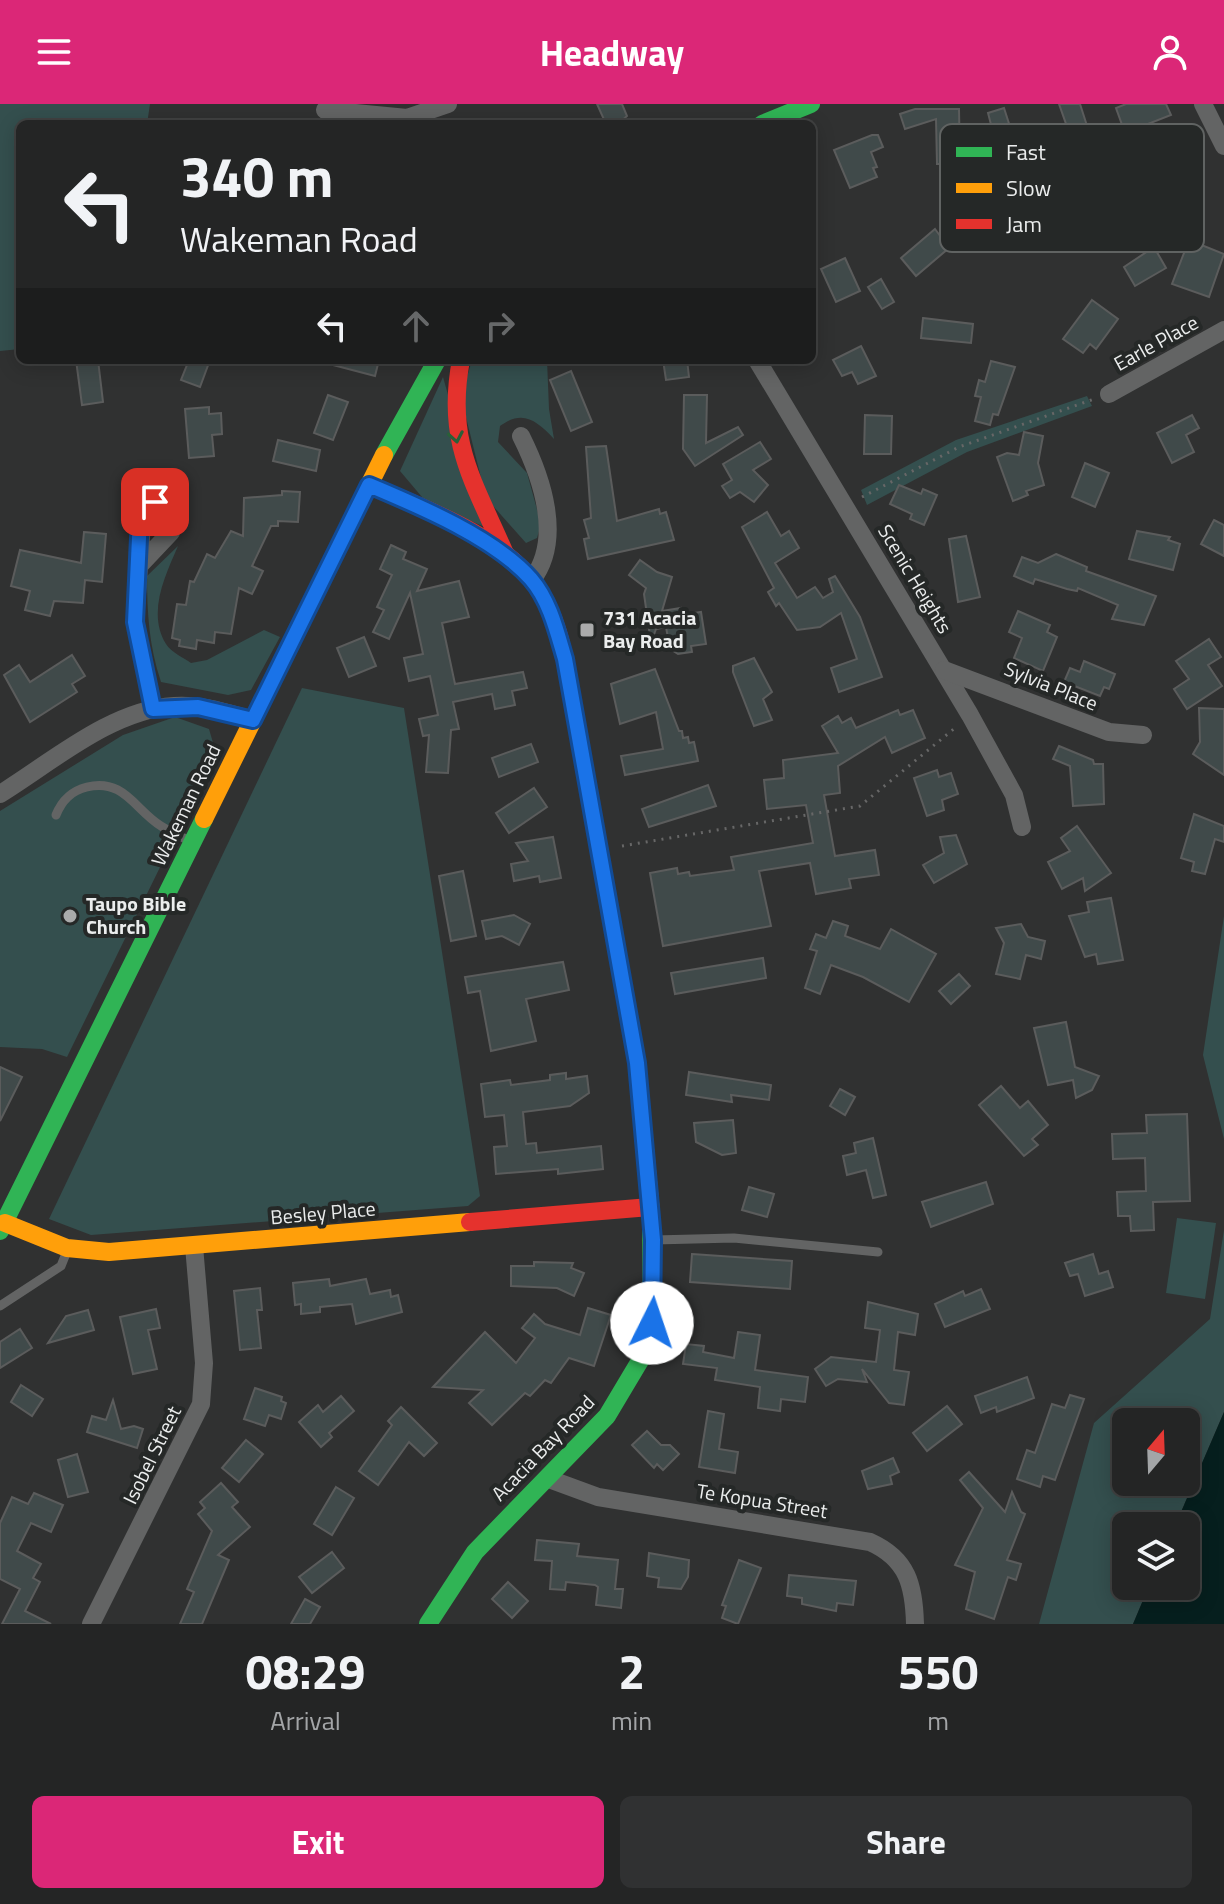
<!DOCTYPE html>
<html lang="en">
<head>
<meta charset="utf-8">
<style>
	body { margin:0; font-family:"Titillium Web",sans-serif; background:#303132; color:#f1f3f6; height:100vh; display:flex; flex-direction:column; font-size:30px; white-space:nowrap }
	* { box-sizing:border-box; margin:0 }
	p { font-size:26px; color:#a3a5a7 }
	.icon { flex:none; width:44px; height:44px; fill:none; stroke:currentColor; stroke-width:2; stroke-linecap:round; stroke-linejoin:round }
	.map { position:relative; height:1520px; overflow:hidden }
	.sheet { display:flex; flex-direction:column; background:#242525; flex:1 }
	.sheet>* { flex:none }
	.top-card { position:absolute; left:16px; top:16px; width:800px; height:244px; border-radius:12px; box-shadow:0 4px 20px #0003,0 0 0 2px #414242; background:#242525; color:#f1f3f6; overflow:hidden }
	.needle { width:52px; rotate:19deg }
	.tools { position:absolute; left:1112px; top:1304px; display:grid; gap:16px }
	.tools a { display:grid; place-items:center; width:88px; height:88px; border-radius:12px; background:#242525; box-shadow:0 4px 20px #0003,0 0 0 2px #414242; font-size:40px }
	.pin { position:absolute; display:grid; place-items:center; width:68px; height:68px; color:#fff; margin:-34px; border-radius:16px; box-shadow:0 4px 12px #0006 }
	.me { position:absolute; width:88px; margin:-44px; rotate:4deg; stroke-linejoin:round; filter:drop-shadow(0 0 6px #0008) }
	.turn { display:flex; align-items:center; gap:28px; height:168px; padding:0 32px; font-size:36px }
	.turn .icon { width:104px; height:104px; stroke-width:2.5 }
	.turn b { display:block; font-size:56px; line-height:68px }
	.lanes { display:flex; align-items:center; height:76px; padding:0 32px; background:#0003; justify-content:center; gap:40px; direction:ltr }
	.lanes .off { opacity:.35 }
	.eta { display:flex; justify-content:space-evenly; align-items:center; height:136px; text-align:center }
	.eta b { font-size:48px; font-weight:700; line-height:56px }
	.action { display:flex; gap:16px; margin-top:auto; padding:16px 32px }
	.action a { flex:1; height:92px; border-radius:12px; background:#db2777; color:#fff; font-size:32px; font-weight:700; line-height:92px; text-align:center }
	.action a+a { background:#303132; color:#f1f3f6 }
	header { display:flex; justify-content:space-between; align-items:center; height:104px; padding:0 32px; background:#db2777; color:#fff; font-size:36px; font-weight:700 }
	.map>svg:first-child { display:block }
	.green { fill:#344f4e; fill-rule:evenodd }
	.water { fill:#061f1e }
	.building { fill:#404a4a; stroke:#5b5c5c; stroke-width:2 }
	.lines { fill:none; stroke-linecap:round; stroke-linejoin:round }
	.path { stroke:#676767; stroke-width:3; stroke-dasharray:2 6; stroke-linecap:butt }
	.lane { stroke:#636464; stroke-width:9 }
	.street { stroke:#636464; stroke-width:18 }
	.fast { stroke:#30b455; stroke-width:18 }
	.slow { stroke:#ff9f0a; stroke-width:18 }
	.jam { stroke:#e5322d; stroke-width:18 }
	.oneway { stroke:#296039 }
	.route-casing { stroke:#114b97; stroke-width:20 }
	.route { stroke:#1a73e8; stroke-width:14 }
	.poi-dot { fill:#aaabab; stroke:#252827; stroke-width:3 }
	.labels { text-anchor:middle; stroke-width:8; stroke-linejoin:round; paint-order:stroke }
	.street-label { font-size:20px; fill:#ebeded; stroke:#252827 }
	.poi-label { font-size:20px; font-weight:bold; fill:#ebeded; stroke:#252827; text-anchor:start }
	.key { fill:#252827; stroke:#606362; stroke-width:2 }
	.key-label { font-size:22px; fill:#ebeded }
</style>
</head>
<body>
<header><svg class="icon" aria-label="menu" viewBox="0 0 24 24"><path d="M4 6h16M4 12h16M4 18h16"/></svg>Headway<svg class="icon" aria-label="person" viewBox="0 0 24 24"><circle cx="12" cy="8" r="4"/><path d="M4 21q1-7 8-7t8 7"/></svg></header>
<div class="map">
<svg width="1224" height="1520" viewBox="0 0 1224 1520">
	<rect width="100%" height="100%" fill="#303131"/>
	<g class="green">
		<polygon points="0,0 150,0 147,20 20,20 20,245 0,247"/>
		<path d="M472 256H547L549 305 554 335C537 317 523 305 500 322L498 338 527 369 541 420 537 434 526 439 486 394 461 293Z"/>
		<polygon points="443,273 485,423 427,399 400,367"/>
		<polygon points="1087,292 1092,302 967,348 867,401 861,386 956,336"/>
		<path d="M178 442C165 472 147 509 166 540 171 548 184 554 191 559L207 556 264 526 280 533 251 586 228 591 161 578C149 542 147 509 147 472Z"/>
		<polygon points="302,584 404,604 480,1092 468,1102 91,1131 49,1115"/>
		<polygon points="175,613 209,625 216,649 67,953 42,945 0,943 0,707 123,631"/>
		<polygon points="1224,812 1224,1035 1203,951"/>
		<polygon points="1177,1114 1216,1119 1205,1195 1166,1189"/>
		<path d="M1224 1126V1308L1175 1422H1126V1482H1149L1133 1520H1039L1094 1319 1210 1215ZM1126 1318H1186V1378H1126Z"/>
	</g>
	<polygon class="water" points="1224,1308 1224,1520 1133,1520 1149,1482 1186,1482 1186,1422 1175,1422"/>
	<g class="building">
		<polygon points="597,0 622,0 627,12 618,20 606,20"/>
		<polygon points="1059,0 1080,0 1089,28 1071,34"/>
		<polygon points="1126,0 1166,0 1171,11 1125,29 1116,4"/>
		<polygon points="1004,4 1013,32 1021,22 1033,32 1018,49 1020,56 995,36 988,9"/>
		<polygon points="915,5 959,5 960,60 937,60 936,15 905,25 900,10"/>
		<polygon points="872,31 878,31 883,43 871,48 877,63 873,64 877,73 850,84 834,46"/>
		<polygon points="935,125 949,144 916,172 901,154"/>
		<polygon points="1189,136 1224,150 1209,193 1172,180"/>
		<polygon points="1154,143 1166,164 1135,182 1124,163"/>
		<polygon points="845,154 860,187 836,198 821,165"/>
		<polygon points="881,175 894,198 882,205 868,183"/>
		<polygon points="1092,196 1118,215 1096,245 1090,240 1083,249 1063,235"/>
		<polygon points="923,214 973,220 971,239 921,234"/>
		<polygon points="861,242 876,272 858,280 852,268 842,272 833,256"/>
		<polygon points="76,256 98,256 103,298 82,301"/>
		<polygon points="189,256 210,256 200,283 181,276"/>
		<polygon points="334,256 379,256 375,272 333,261"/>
		<polygon points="663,256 687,256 689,273 666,276"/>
		<polygon points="991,257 1015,263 998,311 993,310 990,321 975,317 981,293 975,292 979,276 985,278"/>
		<polygon points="571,267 592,318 571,327 550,276"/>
		<polygon points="328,291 348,298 333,336 314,329"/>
		<polygon points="684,291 707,291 706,339 738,323 743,331 695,362 683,345"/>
		<polygon points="209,303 209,310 221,309 222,330 212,331 214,352 189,354 185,305"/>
		<polygon points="865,311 892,312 891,350 864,350"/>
		<polygon points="1192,311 1199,324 1186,331 1194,348 1172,359 1157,329"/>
		<polygon points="1024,328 1043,332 1038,359 1044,381 1026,387 1028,391 1013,397 997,353 1007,349 1019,351"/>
		<polygon points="278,336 320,346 316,367 273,357"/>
		<polygon points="760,338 771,355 753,366 768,381 754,398 740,388 730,394 722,382 732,376 723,360"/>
		<polygon points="606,342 617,417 659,405 660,410 666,408 674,436 588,455 584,435 589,434 584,416 591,414 586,343"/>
		<polygon points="1085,359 1109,369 1095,403 1072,393"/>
		<polygon points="899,381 921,390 923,385 937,391 924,421 910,415 912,410 890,400"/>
		<polygon points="282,387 300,388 298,418 278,417 278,422 271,422 252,462 263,467 252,490 239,484 231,530 215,528 214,539 197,536 196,545 179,542 180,536 172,534 177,500 186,501 190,477 194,478 207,450 215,454 231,427 243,432 244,394 282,391"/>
		<polygon points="767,408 781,432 789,427 799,444 775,459 797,494 815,483 823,494 833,488 829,475 835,472 860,513 882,573 839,588 831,564 857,555 841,509 820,523 797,526 779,499 776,502 768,488 774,484 742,423"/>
		<polygon points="1214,416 1224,421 1224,452 1201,440"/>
		<polygon points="1137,427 1170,433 1168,436 1180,440 1173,466 1129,455"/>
		<polygon points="84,428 106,430 102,478 85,476 83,499 54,497 50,512 25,506 30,487 11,482 20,446 81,459"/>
		<polygon points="966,432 980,493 958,498 949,435"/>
		<polygon points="391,441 406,448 403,455 427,465 417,487 459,477 469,513 442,519 455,580 523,568 527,584 512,587 515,601 495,605 492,590 453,598 459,625 451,626 448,669 426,668 429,631 423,632 419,615 438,611 430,572 409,577 404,554 423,550 410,489 389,535 373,528 384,506 377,503 392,471 380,465"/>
		<polygon points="1056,450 1087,463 1086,467 1156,492 1144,521 1112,515 1118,501 1078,484 1077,487 1067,485 1035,475 1033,480 1014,472 1022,453 1038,459"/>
		<polygon points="640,456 657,468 672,473 662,507 681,504 682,511 701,508 706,540 691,542 692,548 678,550 670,545 666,523 656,525 651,539 644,490 646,484 629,471"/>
		<polygon points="1018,507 1050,521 1047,528 1057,533 1043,567 1014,554 1022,534 1009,528"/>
		<polygon points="364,533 376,562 349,573 337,544"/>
		<polygon points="1209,535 1221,553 1208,561 1222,582 1187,605 1174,585 1189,575 1176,557"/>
		<polygon points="72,551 85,572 72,580 77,588 30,618 4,571 19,561 30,578"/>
		<polygon points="754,554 772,588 763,595 772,616 754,622 733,568 733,562"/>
		<polygon points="1084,557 1115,570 1109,585 1104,583 1100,592 1064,578 1070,564 1080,568"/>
		<polygon points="655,565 679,627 682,627 683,634 688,633 689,639 694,638 698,657 625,671 621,652 663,645 656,608 620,620 611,580"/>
		<polygon points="1199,604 1224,605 1224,671 1193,650 1200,638"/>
		<polygon points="898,606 900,611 913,606 925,634 892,649 885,633 838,662 840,689 824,691 835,752 875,746 879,771 849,775 851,784 816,790 810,759 759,767 771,822 663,842 650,769 677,764 678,770 689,768 690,772 734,766 731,753 813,739 806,701 767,705 764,676 784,674 783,656 838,649 822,622 838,612 842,619 851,614 856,624"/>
		<polygon points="531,640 538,658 499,673 492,654"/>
		<polygon points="1059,642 1093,656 1094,660 1103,660 1104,700 1073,702 1070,662 1053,655"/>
		<polygon points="937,666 939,673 951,669 958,690 942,696 944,706 927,712 914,674"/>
		<polygon points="708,681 716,702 649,723 642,705"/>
		<polygon points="534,684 547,703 509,729 496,709"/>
		<polygon points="1194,710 1224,722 1224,738 1215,735 1205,770 1192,767 1194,758 1181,754"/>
		<polygon points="1077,722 1111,769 1085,787 1083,774 1062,785 1048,758 1070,747 1061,734"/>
		<polygon points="956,731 967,760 934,779 923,761 944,749 940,733"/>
		<polygon points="553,733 561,774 540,778 539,772 514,777 511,760 528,757 516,739"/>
		<polygon points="463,767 476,832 451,837 439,772"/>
		<polygon points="1111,794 1123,856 1098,860 1096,850 1085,853 1069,812 1089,808 1087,798"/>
		<polygon points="514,811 530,820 519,841 502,832 486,835 482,817"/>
		<polygon points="833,817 848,822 845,832 880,845 891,825 936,850 909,898 863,873 831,861 820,890 805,884 817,847 810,845 816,830 826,834"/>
		<polygon points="1021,820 1028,833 1045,837 1041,855 1026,851 1020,875 996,870 1004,839 996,824"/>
		<polygon points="763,854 766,874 675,890 671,869"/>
		<polygon points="563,858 569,886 526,895 536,937 491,947 480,887 468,889 465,873"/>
		<polygon points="959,870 970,882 951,900 939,887"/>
		<polygon points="1066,918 1075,963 1099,972 1092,986 1076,994 1073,976 1048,981 1034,924"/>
		<polygon points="0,963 22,973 0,1017"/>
		<polygon points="689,968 771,981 769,996 731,991 732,998 686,991"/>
		<polygon points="566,969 566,975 587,972 589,989 570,1002 523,1008 526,1040 536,1039 537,1049 601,1042 603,1065 558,1070 558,1065 496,1070 494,1043 507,1042 504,1011 485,1013 481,980 510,976 511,981 550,976 550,971"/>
		<polygon points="1001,982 1020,1004 1028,997 1048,1021 1032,1035 1038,1041 1024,1052 979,1001"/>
		<polygon points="840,985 855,993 845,1011 830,1002"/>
		<polygon points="1187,1010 1190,1097 1153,1098 1154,1126 1131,1127 1130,1112 1118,1112 1117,1088 1146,1087 1145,1054 1113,1055 1112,1030 1147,1029 1146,1011"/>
		<polygon points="733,1016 736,1049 722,1051 696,1038 694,1019"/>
		<polygon points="873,1034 886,1091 873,1094 866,1066 847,1071 843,1052 856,1049 854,1039"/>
		<polygon points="986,1078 993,1100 931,1123 922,1098"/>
		<polygon points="749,1083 774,1090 767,1113 742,1106"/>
		<polygon points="692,1150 792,1157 790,1185 690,1178"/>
		<polygon points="1093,1150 1099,1170 1108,1167 1113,1183 1085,1192 1078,1170 1070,1172 1065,1159"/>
		<polygon points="534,1158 573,1159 571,1164 584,1169 574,1192 557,1184 511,1182 511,1162 534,1162"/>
		<polygon points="329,1175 330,1182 366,1175 370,1190 390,1186 391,1193 398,1191 402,1208 356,1220 352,1200 320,1203 320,1208 301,1210 301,1200 295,1201 293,1179"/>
		<polygon points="260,1184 262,1206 257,1206 261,1244 240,1246 234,1187"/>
		<polygon points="981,1185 990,1205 945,1223 935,1200 963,1187 965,1192"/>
		<polygon points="868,1198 918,1210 915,1231 898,1228 894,1266 909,1268 904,1301 889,1299 862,1265 867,1278 838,1275 826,1282 815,1265 831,1253 876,1258 880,1226 865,1224"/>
		<polygon points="588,1204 611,1211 594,1262 569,1254 551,1279 545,1276 530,1292 525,1289 492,1321 469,1299 483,1286 433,1283 485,1228 516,1259 535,1234 522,1224 534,1210 545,1220 580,1231"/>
		<polygon points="156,1205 160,1224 148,1226 157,1265 133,1270 120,1213"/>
		<polygon points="88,1206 94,1226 48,1239 66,1212"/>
		<polygon points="20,1225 32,1244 0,1264 0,1238"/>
		<polygon points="738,1228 760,1231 755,1266 808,1273 805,1298 781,1295 780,1307 758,1304 760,1283 715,1276 717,1264 683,1260 686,1240 704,1242 703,1248 734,1254"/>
		<polygon points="1027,1273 1034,1294 997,1308 996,1303 981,1309 975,1292"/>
		<polygon points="21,1281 43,1295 32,1312 11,1298"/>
		<polygon points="255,1284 282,1293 281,1297 286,1299 281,1315 269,1311 265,1322 244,1315"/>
		<polygon points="1070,1291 1084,1295 1055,1376 1043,1372 1040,1383 1017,1375 1027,1346 1035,1349 1052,1300 1065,1304"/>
		<polygon points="341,1292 354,1307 329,1329 332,1333 321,1343 299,1318 318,1301 323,1308"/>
		<polygon points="113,1296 121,1325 134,1322 143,1325 137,1344 87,1328 92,1312 106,1316"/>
		<polygon points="947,1302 962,1320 927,1347 913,1329"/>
		<polygon points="401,1303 437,1339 424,1352 409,1338 378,1381 359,1367 392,1321 388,1317"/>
		<polygon points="708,1307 724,1310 719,1345 738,1348 735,1369 699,1363"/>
		<polygon points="647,1327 661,1341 670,1341 679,1350 663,1366 657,1360 654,1364 632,1341"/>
		<polygon points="246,1336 263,1350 239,1378 222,1364"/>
		<polygon points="77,1350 88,1388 68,1393 58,1356"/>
		<polygon points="893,1354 899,1368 890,1372 892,1380 868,1385 862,1367"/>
		<polygon points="969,1368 1005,1408 1012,1388 1021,1408 1025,1410 1007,1456 1021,1460 1016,1476 1008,1473 994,1515 966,1505 975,1468 955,1461 983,1404 960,1376"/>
		<polygon points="221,1379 238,1398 232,1403 250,1423 218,1451 229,1456 202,1520 180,1520 194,1488 187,1485 212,1427 198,1410 205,1404 200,1398"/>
		<polygon points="336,1383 354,1394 332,1431 314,1420"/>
		<polygon points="34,1389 63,1401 51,1428 31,1419 17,1447 41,1460 33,1474 40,1478 25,1507 51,1520 2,1520 20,1485 0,1475 0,1419 12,1393 28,1400"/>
		<polygon points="537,1436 579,1440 577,1452 618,1456 615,1485 623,1485 621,1504 596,1501 598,1483 595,1481 566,1478 565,1486 550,1485 552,1457 535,1456"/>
		<polygon points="332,1448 344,1464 312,1489 299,1473"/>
		<polygon points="649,1449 689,1456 688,1473 681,1485 658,1483 659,1474 647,1472"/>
		<polygon points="739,1456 761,1464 738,1520 722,1514 726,1502 722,1501"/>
		<polygon points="789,1471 856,1477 853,1501 837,1499 836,1507 802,1500 802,1494 787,1492"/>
		<polygon points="508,1478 528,1497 512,1514 492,1495"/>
		<polygon points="305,1495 320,1503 310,1520 291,1520"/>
	</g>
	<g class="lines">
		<g class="path">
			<polyline points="862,393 959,343 1094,295"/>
			<polyline points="622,742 860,702 955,624"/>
		</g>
		<g class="lane">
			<path d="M56 711C62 696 71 687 87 683 124 674 135 706 161 722 170 728 180 732 190 737"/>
			<polyline points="654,1136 734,1134 878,1148"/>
			<polyline points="0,1202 61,1162 67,1147"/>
		</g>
		<g class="street">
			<polyline points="1203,0 1224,42"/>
			<polyline points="325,6 407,14 448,0"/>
			<polyline points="757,256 970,611 1014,691 1022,723"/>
			<polyline points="1109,290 1224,226"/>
			<path d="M521 332C542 374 563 435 532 476"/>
			<path d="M137 464 171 428 173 410C166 397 154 395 143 405L135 518 153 605"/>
			<polyline points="944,566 1109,628 1143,631"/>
			<path d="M0 690C52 658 111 606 174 602 201 600 227 609 253 616"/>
			<path d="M549 1375 598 1393 870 1438C908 1455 914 1482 915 1520"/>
			<polyline points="91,1520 201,1300 204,1259 194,1142"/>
		</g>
		<g class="fast">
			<polyline points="762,20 811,0"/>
			<polyline points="384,351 437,256"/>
			<polyline points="0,1127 204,715"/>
			<polyline points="428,1520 475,1448 607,1312 641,1255 652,1219 651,1109"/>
		</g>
		<g class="slow">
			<polyline points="569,577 637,959 651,1109"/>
			<polyline points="204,715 384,351"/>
			<polyline points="5,1119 67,1144 109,1148 470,1118"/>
		</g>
		<g class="jam">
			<path d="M461 256C445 339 475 379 506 452"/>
			<path d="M369 381C425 405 501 431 537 483 556 510 563 545 569 577"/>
			<polyline points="470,1118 650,1103"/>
		</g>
	</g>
	<defs><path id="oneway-chevron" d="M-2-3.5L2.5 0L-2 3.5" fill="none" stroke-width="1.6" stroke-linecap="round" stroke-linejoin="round" transform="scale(2)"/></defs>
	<use class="oneway" href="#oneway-chevron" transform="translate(456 333) rotate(80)"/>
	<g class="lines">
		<defs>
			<path id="route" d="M155 398 143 405 140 413 135 518 153 605 198 603 253 616 369 381C419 402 495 434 531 475 550 497 557 528 565 555L637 959 653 1136 652 1219"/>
		</defs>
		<use href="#route" class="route-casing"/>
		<use href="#route" class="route"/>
	</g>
	<g class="poi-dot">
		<rect x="579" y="518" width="16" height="16" rx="4"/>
		<circle cx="70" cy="812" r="8"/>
	</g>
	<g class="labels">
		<g class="street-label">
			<text transform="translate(1156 239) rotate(-29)" y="7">Earle Place</text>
			<text transform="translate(915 475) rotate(59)" y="7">Scenic Heights</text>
			<text transform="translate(1051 582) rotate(22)" y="7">Sylvia Place</text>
			<text transform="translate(186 701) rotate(-64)" y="7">Wakeman Road</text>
			<text transform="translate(323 1109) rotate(-5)" y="7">Besley Place</text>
			<text transform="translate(543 1344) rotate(-46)" y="7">Acacia Bay Road</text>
			<text transform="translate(152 1351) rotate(-64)" y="7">Isobel Street</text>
			<text transform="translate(762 1397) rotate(9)" y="7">Te Kopua Street</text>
		</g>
		<g class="poi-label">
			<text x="603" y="521">731 Acacia<tspan x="603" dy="23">Bay Road</tspan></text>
			<text x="86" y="807">Taupo Bible<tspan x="86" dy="23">Church</tspan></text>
		</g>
	</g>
	<rect x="940" y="20" width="264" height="128" rx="12" class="key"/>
	<rect x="956" y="43" width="36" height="10" fill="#30b455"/>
	<rect x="956" y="79" width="36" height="10" fill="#ff9f0a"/>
	<rect x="956" y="115" width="36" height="10" fill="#e5322d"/>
	<g class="key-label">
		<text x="1006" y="56">Fast</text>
		<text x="1006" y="92">Slow</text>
		<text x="1006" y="128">Jam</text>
	</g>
</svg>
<div class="tools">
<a><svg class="needle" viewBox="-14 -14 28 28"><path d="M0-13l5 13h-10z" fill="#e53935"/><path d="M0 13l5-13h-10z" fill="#a3a5a7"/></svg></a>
<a><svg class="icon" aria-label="layers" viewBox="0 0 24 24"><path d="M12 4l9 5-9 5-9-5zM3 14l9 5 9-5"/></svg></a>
</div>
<div class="pin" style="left:155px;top:398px;background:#d93025"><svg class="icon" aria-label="arrive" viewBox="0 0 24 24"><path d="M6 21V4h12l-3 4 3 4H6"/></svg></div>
<svg class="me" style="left:652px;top:1219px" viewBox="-20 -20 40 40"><circle r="19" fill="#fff"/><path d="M0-13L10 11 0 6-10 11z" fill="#1a73e8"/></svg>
<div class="top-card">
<div class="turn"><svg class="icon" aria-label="left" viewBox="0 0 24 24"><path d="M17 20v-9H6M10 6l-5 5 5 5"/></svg><div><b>340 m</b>Wakeman Road</div></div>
<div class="lanes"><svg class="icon" aria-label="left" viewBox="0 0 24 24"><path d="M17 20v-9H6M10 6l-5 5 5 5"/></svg><svg class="icon off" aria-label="ahead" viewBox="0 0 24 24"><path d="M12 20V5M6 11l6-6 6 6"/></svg><svg class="icon off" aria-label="right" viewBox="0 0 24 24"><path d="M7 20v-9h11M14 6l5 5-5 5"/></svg></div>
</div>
</div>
<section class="sheet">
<div class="eta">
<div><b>08:29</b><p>Arrival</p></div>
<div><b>2</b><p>min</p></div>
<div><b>550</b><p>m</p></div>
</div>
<div class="action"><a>Exit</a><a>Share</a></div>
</section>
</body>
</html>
